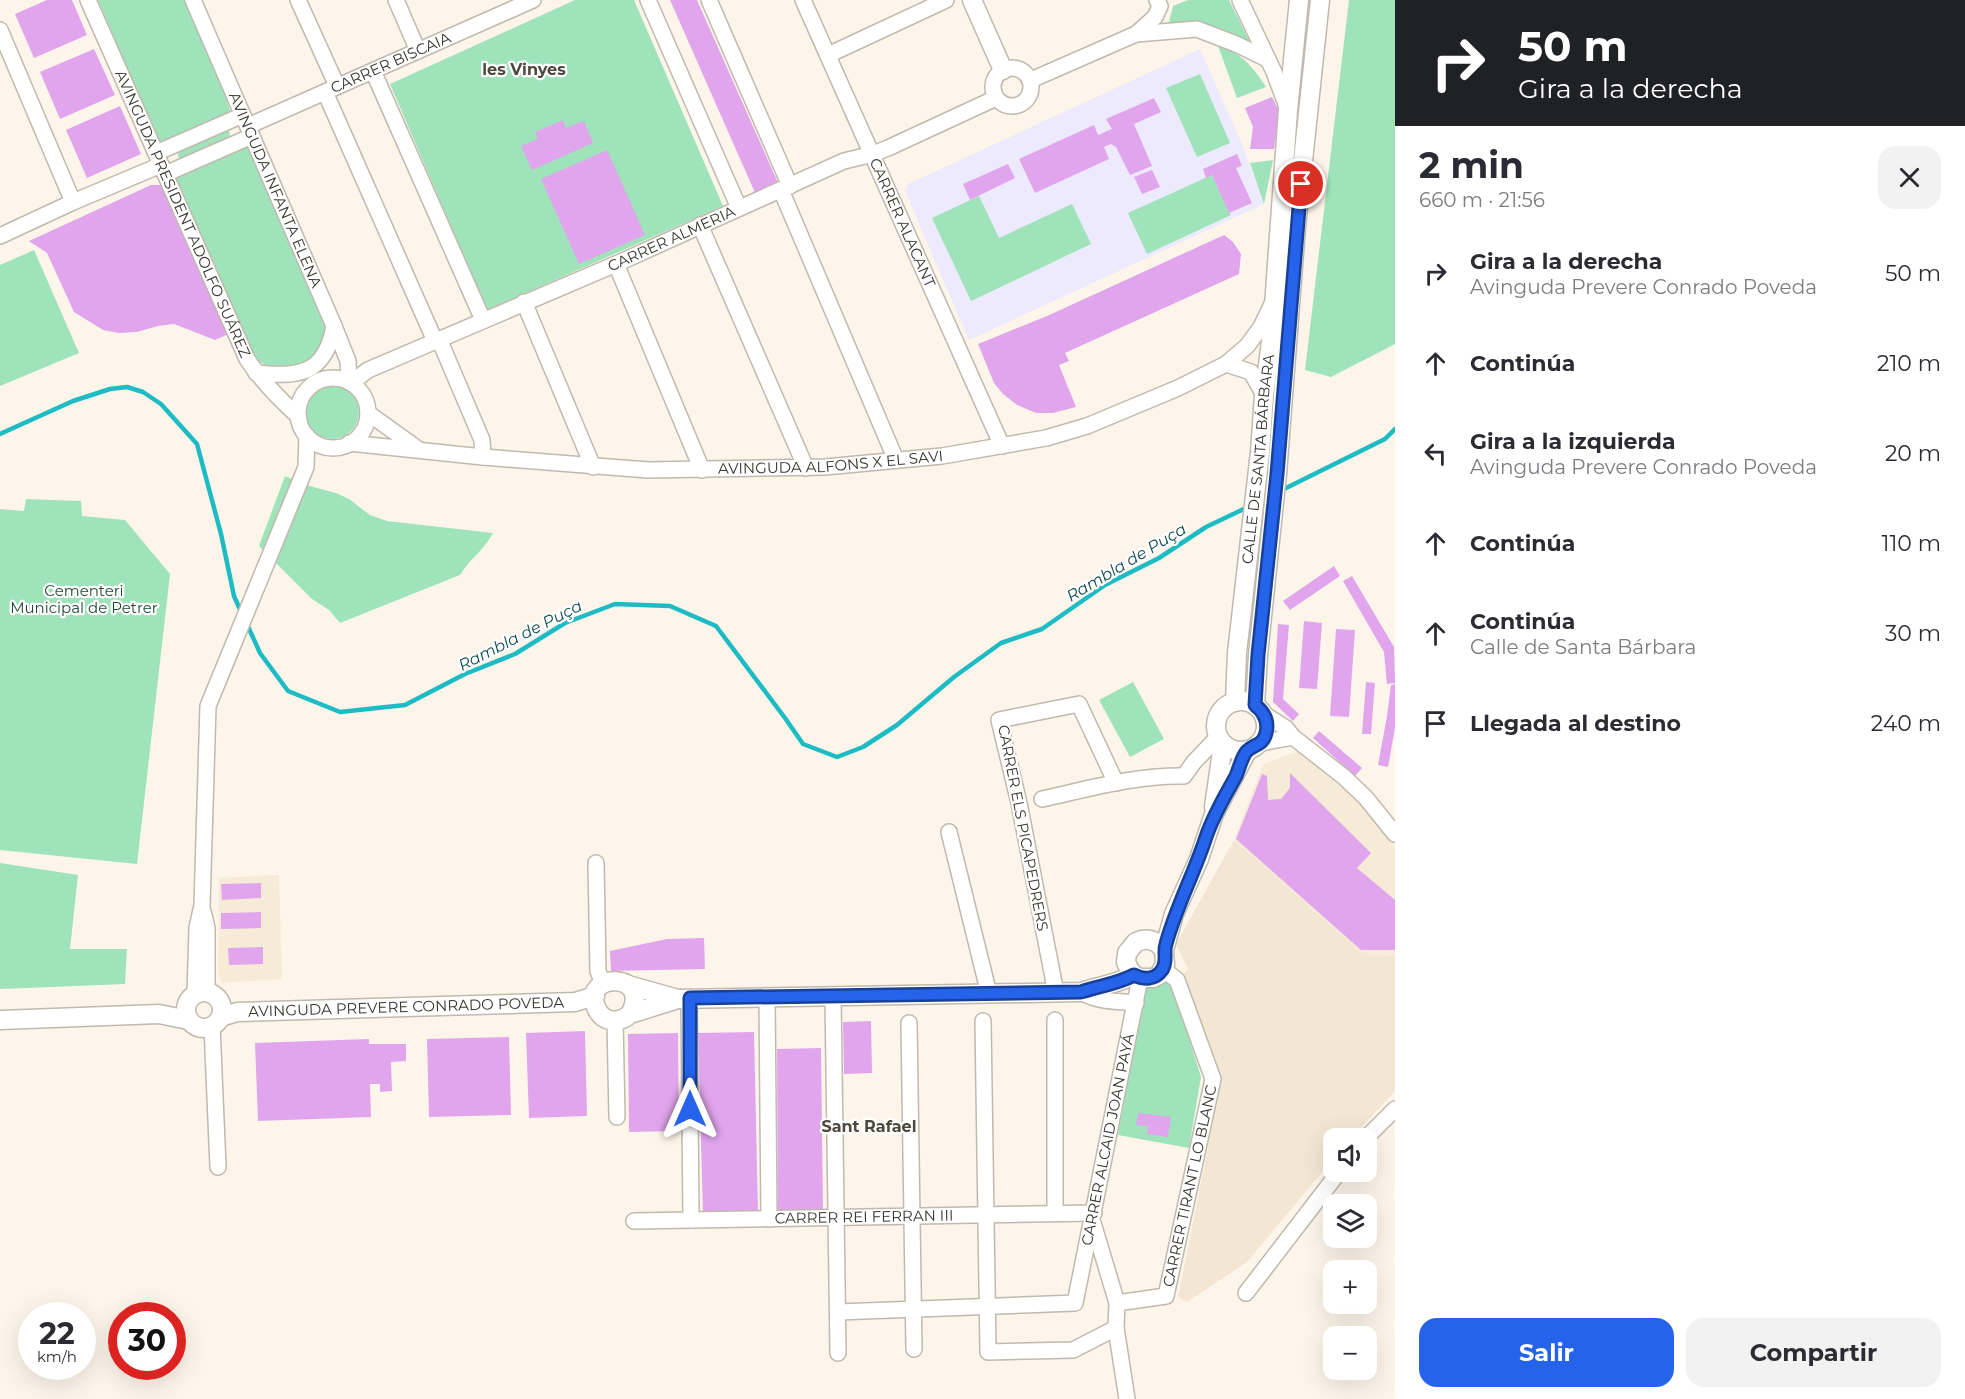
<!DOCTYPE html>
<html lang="es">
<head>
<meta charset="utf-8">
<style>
	body { margin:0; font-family:Montserrat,sans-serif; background:#f2f2f3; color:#2b2b33; height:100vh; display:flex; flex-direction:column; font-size:22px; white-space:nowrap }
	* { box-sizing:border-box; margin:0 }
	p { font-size:20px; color:#7c7c81 }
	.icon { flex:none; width:33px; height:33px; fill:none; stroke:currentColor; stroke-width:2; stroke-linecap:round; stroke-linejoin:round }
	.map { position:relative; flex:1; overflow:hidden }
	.panel { display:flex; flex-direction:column; background:#fff; width:570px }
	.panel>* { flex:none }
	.hud { background:#202124; color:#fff; overflow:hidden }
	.tools { position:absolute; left:1323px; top:1128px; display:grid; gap:12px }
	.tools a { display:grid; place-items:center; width:54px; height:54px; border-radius:12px; background:#fff; box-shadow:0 6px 24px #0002; font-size:30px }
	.speed { position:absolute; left:18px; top:1302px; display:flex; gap:12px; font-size:30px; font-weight:700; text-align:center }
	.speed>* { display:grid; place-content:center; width:78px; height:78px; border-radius:50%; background:#fff; box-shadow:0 6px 24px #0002; line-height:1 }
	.speed small { font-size:15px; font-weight:400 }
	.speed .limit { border:9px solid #d22; background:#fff; color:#111 }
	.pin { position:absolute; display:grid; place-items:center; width:51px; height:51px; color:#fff; margin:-26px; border:3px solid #fff; border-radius:50%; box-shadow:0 2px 6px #0007 }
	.me { position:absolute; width:66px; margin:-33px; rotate:0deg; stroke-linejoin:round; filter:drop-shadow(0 0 4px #0008) }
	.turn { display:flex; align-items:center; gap:21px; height:126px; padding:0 24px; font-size:27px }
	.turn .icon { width:78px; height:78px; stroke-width:2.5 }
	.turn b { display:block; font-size:42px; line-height:51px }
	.round { display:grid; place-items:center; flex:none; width:63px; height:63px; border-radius:18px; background:#f2f2f3 }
	.head { display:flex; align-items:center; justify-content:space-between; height:102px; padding:0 24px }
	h1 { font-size:36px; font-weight:700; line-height:45px }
	.action { display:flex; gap:12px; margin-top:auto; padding:12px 24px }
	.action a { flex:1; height:69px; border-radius:18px; background:#2563eb; color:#fff; font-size:24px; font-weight:700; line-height:69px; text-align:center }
	.action a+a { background:#f2f2f3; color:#2b2b33 }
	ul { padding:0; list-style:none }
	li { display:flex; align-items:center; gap:18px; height:90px; padding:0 24px }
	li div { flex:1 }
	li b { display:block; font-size:22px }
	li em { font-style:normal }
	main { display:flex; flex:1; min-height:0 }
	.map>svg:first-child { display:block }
	.commercial { fill:#f6ebd6 }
	.built { fill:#f3e7d4 }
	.education { fill:#eceafc }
	.green { fill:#9ee3b9 }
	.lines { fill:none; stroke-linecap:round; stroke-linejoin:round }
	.stream { stroke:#1dbbc4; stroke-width:4.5 }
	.building { fill:#e1a5ed }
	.minor-casing { stroke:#c0b9ad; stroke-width:18 }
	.tertiary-casing { stroke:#c0b9ad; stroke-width:21 }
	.minor { stroke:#fff; stroke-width:15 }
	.tertiary { stroke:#fff; stroke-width:18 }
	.route-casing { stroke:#184099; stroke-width:15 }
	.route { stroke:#2563eb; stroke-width:10 }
	.labels { text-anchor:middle; stroke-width:4.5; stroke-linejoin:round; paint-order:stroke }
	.street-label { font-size:15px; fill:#37342f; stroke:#fff }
	.park-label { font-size:15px; fill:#214832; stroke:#fff }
	.neighbourhood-label { font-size:16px; font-weight:bold; fill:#4d473d; stroke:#fff }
	.water-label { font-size:16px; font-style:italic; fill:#0a494d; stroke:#fff }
</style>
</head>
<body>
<main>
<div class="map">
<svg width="1395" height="1399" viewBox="0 0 1395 1399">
	<rect width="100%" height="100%" fill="#fdf5e9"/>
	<g class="commercial">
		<polygon points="1302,750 1362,802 1395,846 1395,956 1364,955 1234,840 1263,764"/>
		<polygon points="279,875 282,979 222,983 218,973 219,878"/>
	</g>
	<polygon class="built" points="1234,840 1364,955 1395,956 1395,1091 1352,1138 1334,1138 1333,1159 1247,1262 1187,1302 1178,1297 1222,1078 1183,974 1188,969 1176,944"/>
	<polygon class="education" points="1200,49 1242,144 1264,204 969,340 905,191 908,184"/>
	<g class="green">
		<polygon points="98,0 185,0 219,78 231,113 165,143 160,143 157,139"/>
		<polygon points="575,0 634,0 723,206 487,310 390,84"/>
		<polygon points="1188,0 1229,0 1250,42 1200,22 1169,22 1173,6"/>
		<polygon points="1349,0 1395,0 1395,344 1331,377 1305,370"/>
		<path d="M1217 43C1242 55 1251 64 1266 87L1237 98Z"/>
		<polygon points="1200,74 1230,143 1197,157 1166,88"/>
		<polygon points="228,130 230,133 229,140 180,159 178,156 178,149"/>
		<path d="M245 145 249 147 323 314C330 344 313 369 281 367 276 367 271 367 267 366 259 362 254 357 248 351L174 184 175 177Z"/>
		<polygon points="1273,160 1264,204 1250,163"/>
		<polygon points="1212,175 1231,215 1147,254 1128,213"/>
		<polygon points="979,196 999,238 1072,204 1091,244 971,301 932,218"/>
		<polygon points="34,250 79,353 0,386 0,265"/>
		<circle cx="332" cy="412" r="27"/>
		<path d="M285 476 313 487 336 493 349 499 370 515 387 521 493 533C485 549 469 560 460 575L340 623 329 610 312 599 259 546Z"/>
		<polygon points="26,499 81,501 82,516 125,520 170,574 137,864 0,850 0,509 24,511"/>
		<polygon points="1133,682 1164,739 1130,757 1099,700"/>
		<polygon points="0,863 78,875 70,949 127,949 125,984 0,989"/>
		<polygon points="1165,979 1173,986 1201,1077 1189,1148 1118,1135 1145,987"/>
	</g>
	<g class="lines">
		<g class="stream">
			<polyline points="0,434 73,401 110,389 127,387 143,392 161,404 197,444 221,534 234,596 242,614"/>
			<polyline points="1280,491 1385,439 1395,429"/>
			<polyline points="246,622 260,653 288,691 340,712 405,705 465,674 515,654 565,623 615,604 670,606 716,626 785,718 803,744 837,757 863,747 897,725 954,677 1001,643 1042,629 1105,585 1159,558 1206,527 1248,507"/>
		</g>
	</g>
	<g class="building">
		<polygon points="47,0 72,0 87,35 34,58 15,14"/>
		<polygon points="670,0 697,0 779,185 756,195"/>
		<polygon points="94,49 115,95 60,119 40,72"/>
		<polygon points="1272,97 1279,111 1274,149 1250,149 1253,127 1245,108"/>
		<polygon points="1154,98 1161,112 1134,124 1152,166 1130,175 1116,147 1111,144 1104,147 1109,159 1035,193 1019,159 1094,125 1098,135 1112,129 1106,119"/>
		<polygon points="120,106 141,154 87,178 66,130"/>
		<polygon points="563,120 566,128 584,121 593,143 532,170 521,146 538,139 535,132"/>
		<polygon points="607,150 645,235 579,264 541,179"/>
		<polygon points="1237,154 1242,166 1236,168 1252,203 1229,213 1212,175 1206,178 1203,169"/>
		<polygon points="1008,164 1015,178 970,200 963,184"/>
		<polygon points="1152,170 1160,187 1142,194 1134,177"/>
		<polygon points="151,185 163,185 231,333 215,340 174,324 158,326 137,332 119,333 103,330 74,312 47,253 29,241"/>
		<polygon points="1224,235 1233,242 1241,254 1239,274 1065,353 1069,361 1059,365 1076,407 1053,413 1036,413 1017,405 1003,394 994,383 978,344 1047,316"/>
		<polygon points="1334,566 1340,576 1290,610 1283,601"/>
		<polygon points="1352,576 1394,647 1395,683 1387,684 1384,652 1343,581"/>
		<polygon points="1304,621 1322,623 1317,689 1299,688"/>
		<polygon points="1278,624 1289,625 1283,699 1299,714 1293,721 1273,702"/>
		<polygon points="1336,629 1355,630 1349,717 1330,716"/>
		<polygon points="1366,682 1375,683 1371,734 1362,734"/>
		<polygon points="1395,684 1395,728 1388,767 1378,765 1387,716 1391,685"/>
		<polygon points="1319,731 1362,768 1355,776 1313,738"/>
		<polygon points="1290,773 1371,853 1357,868 1395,900 1395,950 1361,950 1236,839 1262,774 1267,776 1268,800 1281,799 1290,788"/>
		<polygon points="261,883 261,898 222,900 221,884"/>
		<polygon points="261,912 261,928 221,929 221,913"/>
		<polygon points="704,938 705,969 611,971 610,951 667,939"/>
		<polygon points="263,947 263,964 229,965 228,948"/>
		<polygon points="871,1021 872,1073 844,1074 843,1022"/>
		<polygon points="585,1031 587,1116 529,1118 526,1033"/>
		<polygon points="754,1032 758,1212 703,1214 698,1033"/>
		<polygon points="678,1033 679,1131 629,1132 628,1034"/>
		<polygon points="509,1037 511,1115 429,1117 427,1039"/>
		<polygon points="369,1039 369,1044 406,1044 406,1061 391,1062 392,1091 380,1092 380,1084 370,1084 371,1117 258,1121 255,1043"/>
		<polygon points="821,1048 823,1210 778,1210 777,1049"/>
		<polygon points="1138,1113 1171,1117 1168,1137 1147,1134 1148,1126 1136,1125"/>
	</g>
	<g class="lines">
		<defs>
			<g id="minor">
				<path id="s1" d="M88 0 247 359C261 380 279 399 298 416"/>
				<path id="s2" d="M193 0 334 326 348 361 349 382"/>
				<polyline points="298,0 337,86"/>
				<polyline points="396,0 418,51"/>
				<polyline points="648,0 739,208"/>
				<polyline points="709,0 790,186"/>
				<path id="s3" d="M803 0 1002 446"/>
				<polyline points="1240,0 1274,72 1287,107"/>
				<polyline points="0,30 73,202"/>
				<polyline points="1136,34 1197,29 1236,44 1267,59"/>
				<polyline points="828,55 946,0"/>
				<circle cx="1012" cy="87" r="19"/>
				<polyline points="373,71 483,320"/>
				<polyline points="1031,80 1136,34 1155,17 1160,6 1157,0"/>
				<polyline points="325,92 435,341"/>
				<path id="s4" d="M248 126 533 0"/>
				<polyline points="156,153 243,115"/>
				<polyline points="165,174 252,136"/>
				<polyline points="781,190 896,460"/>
				<polyline points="700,225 806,468"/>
				<polyline points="0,236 73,202 161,165"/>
				<polyline points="616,264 702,470"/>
				<polyline points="524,302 593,467"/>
				<polyline points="439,339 482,440 483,457"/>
				<polyline points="1226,364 1251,372 1264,395"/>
				<path d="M256 373C299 377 325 375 334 326"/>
				<circle cx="333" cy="413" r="35"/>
				<path id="s5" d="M351 383 368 370 616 264 844 161 873 154 888 148 996 98"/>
				<polyline points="368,413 418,449"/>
				<path id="s6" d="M349 443 483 457 648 470 825 467 942 456 1046 438 1087 426 1178 388 1226 364 1247 346 1261 327 1273 302"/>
				<polyline points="1264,714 1286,728 1293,737 1344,777 1366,798 1395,834"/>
				<polyline points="1260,743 1293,737"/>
				<path d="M1042 799C1088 789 1136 775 1184 776L1194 762 1218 737"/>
				<polyline points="949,832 989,994"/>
				<polyline points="596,863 598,971 603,984"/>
				<polyline points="203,911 207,928 207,992"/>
				<path d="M1081 992C1098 1002 1117 1001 1136 1003"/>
				<polyline points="1056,993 1019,803 999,720 1079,704 1116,783"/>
				<polyline points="195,994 197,928 202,905 208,706 306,467 307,436"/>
				<polyline points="833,996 838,1353"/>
				<polyline points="767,997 769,1219"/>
				<polyline points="689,998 691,1220"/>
				<polyline points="615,1021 617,1117"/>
				<polyline points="983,1021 988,1352 1073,1350 1116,1328"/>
				<polyline points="909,1023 914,1349"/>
				<polyline points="212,1026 218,1167"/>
				<polyline points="1366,1138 1395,1109"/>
				<polyline points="1055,1213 1055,1020"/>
				<path id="s7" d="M634 1221 1094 1213"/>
				<polyline points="1093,1223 1117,1303 1116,1328 1127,1399"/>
				<polyline points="1246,1293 1339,1172"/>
				<path id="s8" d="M1117 1303 1166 1296 1213 1079 1177 980 1163 969"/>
				<path id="s9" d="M838 1312 1075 1303 1140 978"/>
			</g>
			<g id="tertiary">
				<polyline points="972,0 1003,70"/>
				<circle cx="1241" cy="726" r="25"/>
				<path id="s10" d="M1235 702 1237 653 1260 452 1264 395 1272 334 1288 110 1299 0"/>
				<polyline points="1255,705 1258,655 1277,474 1296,227 1320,0"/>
				<polyline points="1214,807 1223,744"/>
				<path d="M1164 950C1157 940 1147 937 1136 942L1127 953 1126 962 1129 969 1134 975 1140 978H1153L1159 975 1165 965 1164 950 1174 914 1199 859 1214 814 1247 751"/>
				<polyline points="628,985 678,999"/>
				<circle cx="204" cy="1010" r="18"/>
				<path d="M630 1014C653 971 581 972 596 1007 602 1023 619 1024 630 1014L678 999 1081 992C1099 986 1117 984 1134 975"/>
				<path id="s11" d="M221 1017 237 1012 575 1002 595 996"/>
				<polyline points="0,1020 159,1014 188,1020"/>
			</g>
		</defs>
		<use href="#minor" class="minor-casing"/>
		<use href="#tertiary" class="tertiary-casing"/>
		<use href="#minor" class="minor"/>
		<use href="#tertiary" class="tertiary"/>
	</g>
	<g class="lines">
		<defs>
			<path id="route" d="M690 1109V998L1081 992C1099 986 1117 984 1134 975 1144 980 1155 980 1162 970 1168 961 1163 953 1166 944 1176 907 1194 874 1206 837 1214 814 1224 798 1236 776 1239 769 1242 756 1247 751 1254 744 1263 746 1266 733 1269 721 1264 712 1255 705L1258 655 1277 474 1301 184"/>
		</defs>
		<use href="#route" class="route-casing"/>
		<use href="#route" class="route"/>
	</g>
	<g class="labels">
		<g class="street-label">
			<text dy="5" stroke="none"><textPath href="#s4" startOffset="156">CARRER BISCAIA</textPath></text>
			<text dy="5" stroke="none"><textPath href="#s2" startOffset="207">AVINGUDA INFANTA ELENA</textPath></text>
			<text dy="5" stroke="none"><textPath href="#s1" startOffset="234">AVINGUDA PRESIDENT ADOLFO SUÁREZ</textPath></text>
			<text dy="5" stroke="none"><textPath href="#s3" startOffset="244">CARRER ALACANT</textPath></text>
			<text dy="5" stroke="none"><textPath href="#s5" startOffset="352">CARRER ALMERIA</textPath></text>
			<text dy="5" stroke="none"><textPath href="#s10" startOffset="244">CALLE DE SANTA BÁRBARA</textPath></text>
			<text dy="5" stroke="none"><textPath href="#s6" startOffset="483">AVINGUDA ALFONS X EL SAVI</textPath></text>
			<text transform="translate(1023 828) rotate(79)" y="5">CARRER ELS PICAPEDRERS</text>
			<text dy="5" stroke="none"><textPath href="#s11" startOffset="186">AVINGUDA PREVERE CONRADO POVEDA</textPath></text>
			<text dy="5" stroke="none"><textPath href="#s9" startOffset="404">CARRER ALCAID JOAN PAYÁ</textPath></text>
			<text dy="5" stroke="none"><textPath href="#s8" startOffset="162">CARRER TIRANT LO BLANC</textPath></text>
			<text dy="5" stroke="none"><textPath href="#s7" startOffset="230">CARRER REI FERRAN III</textPath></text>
		</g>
		<g class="park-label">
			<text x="84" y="596">Cementeri<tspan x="84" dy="17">Municipal de Petrer</tspan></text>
		</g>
		<g class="neighbourhood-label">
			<text x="524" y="75">les Vinyes</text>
			<text x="869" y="1132">Sant Rafael</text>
		</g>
		<g class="water-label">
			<text transform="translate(1126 562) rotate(-31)" y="6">Rambla de Puça</text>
			<text transform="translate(520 635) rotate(-27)" y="6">Rambla de Puça</text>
		</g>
	</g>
</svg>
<div class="tools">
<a><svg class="icon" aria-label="sound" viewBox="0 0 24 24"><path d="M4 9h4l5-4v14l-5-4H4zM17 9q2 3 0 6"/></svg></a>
<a><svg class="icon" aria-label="layers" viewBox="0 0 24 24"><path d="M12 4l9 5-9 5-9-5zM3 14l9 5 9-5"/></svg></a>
<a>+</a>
<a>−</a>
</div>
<div class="speed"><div>22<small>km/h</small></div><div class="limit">30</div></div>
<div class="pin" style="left:1301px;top:184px;background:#d93025"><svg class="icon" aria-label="arrive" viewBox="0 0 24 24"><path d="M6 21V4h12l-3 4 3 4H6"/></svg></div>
<svg class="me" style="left:690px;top:1109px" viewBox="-20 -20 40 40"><path d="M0-17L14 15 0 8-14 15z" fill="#2563eb" stroke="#fff" stroke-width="4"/></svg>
</div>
<section class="panel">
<div class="hud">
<div class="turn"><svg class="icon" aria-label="right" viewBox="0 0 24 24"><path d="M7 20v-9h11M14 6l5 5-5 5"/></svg><div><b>50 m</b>Gira a la derecha</div></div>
</div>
<div class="head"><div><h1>2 min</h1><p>660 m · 21:56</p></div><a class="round"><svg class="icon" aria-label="close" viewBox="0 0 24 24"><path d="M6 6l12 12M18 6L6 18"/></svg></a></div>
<ul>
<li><svg class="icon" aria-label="right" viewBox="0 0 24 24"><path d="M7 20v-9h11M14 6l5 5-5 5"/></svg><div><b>Gira a la derecha</b><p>Avinguda Prevere Conrado Poveda</p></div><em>50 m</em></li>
<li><svg class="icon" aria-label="ahead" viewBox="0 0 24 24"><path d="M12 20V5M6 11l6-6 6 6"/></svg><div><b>Continúa</b></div><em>210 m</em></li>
<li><svg class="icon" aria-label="left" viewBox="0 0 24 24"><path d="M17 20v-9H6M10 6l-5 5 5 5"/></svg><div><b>Gira a la izquierda</b><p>Avinguda Prevere Conrado Poveda</p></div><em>20 m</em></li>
<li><svg class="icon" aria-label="ahead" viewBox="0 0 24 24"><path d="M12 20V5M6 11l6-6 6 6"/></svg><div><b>Continúa</b></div><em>110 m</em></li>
<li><svg class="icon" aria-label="ahead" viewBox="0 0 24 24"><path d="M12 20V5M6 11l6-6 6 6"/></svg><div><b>Continúa</b><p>Calle de Santa Bárbara</p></div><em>30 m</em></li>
<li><svg class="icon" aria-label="arrive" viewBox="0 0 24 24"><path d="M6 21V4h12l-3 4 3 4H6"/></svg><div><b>Llegada al destino</b></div><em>240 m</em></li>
</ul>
<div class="action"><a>Salir</a><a>Compartir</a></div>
</section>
</main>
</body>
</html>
